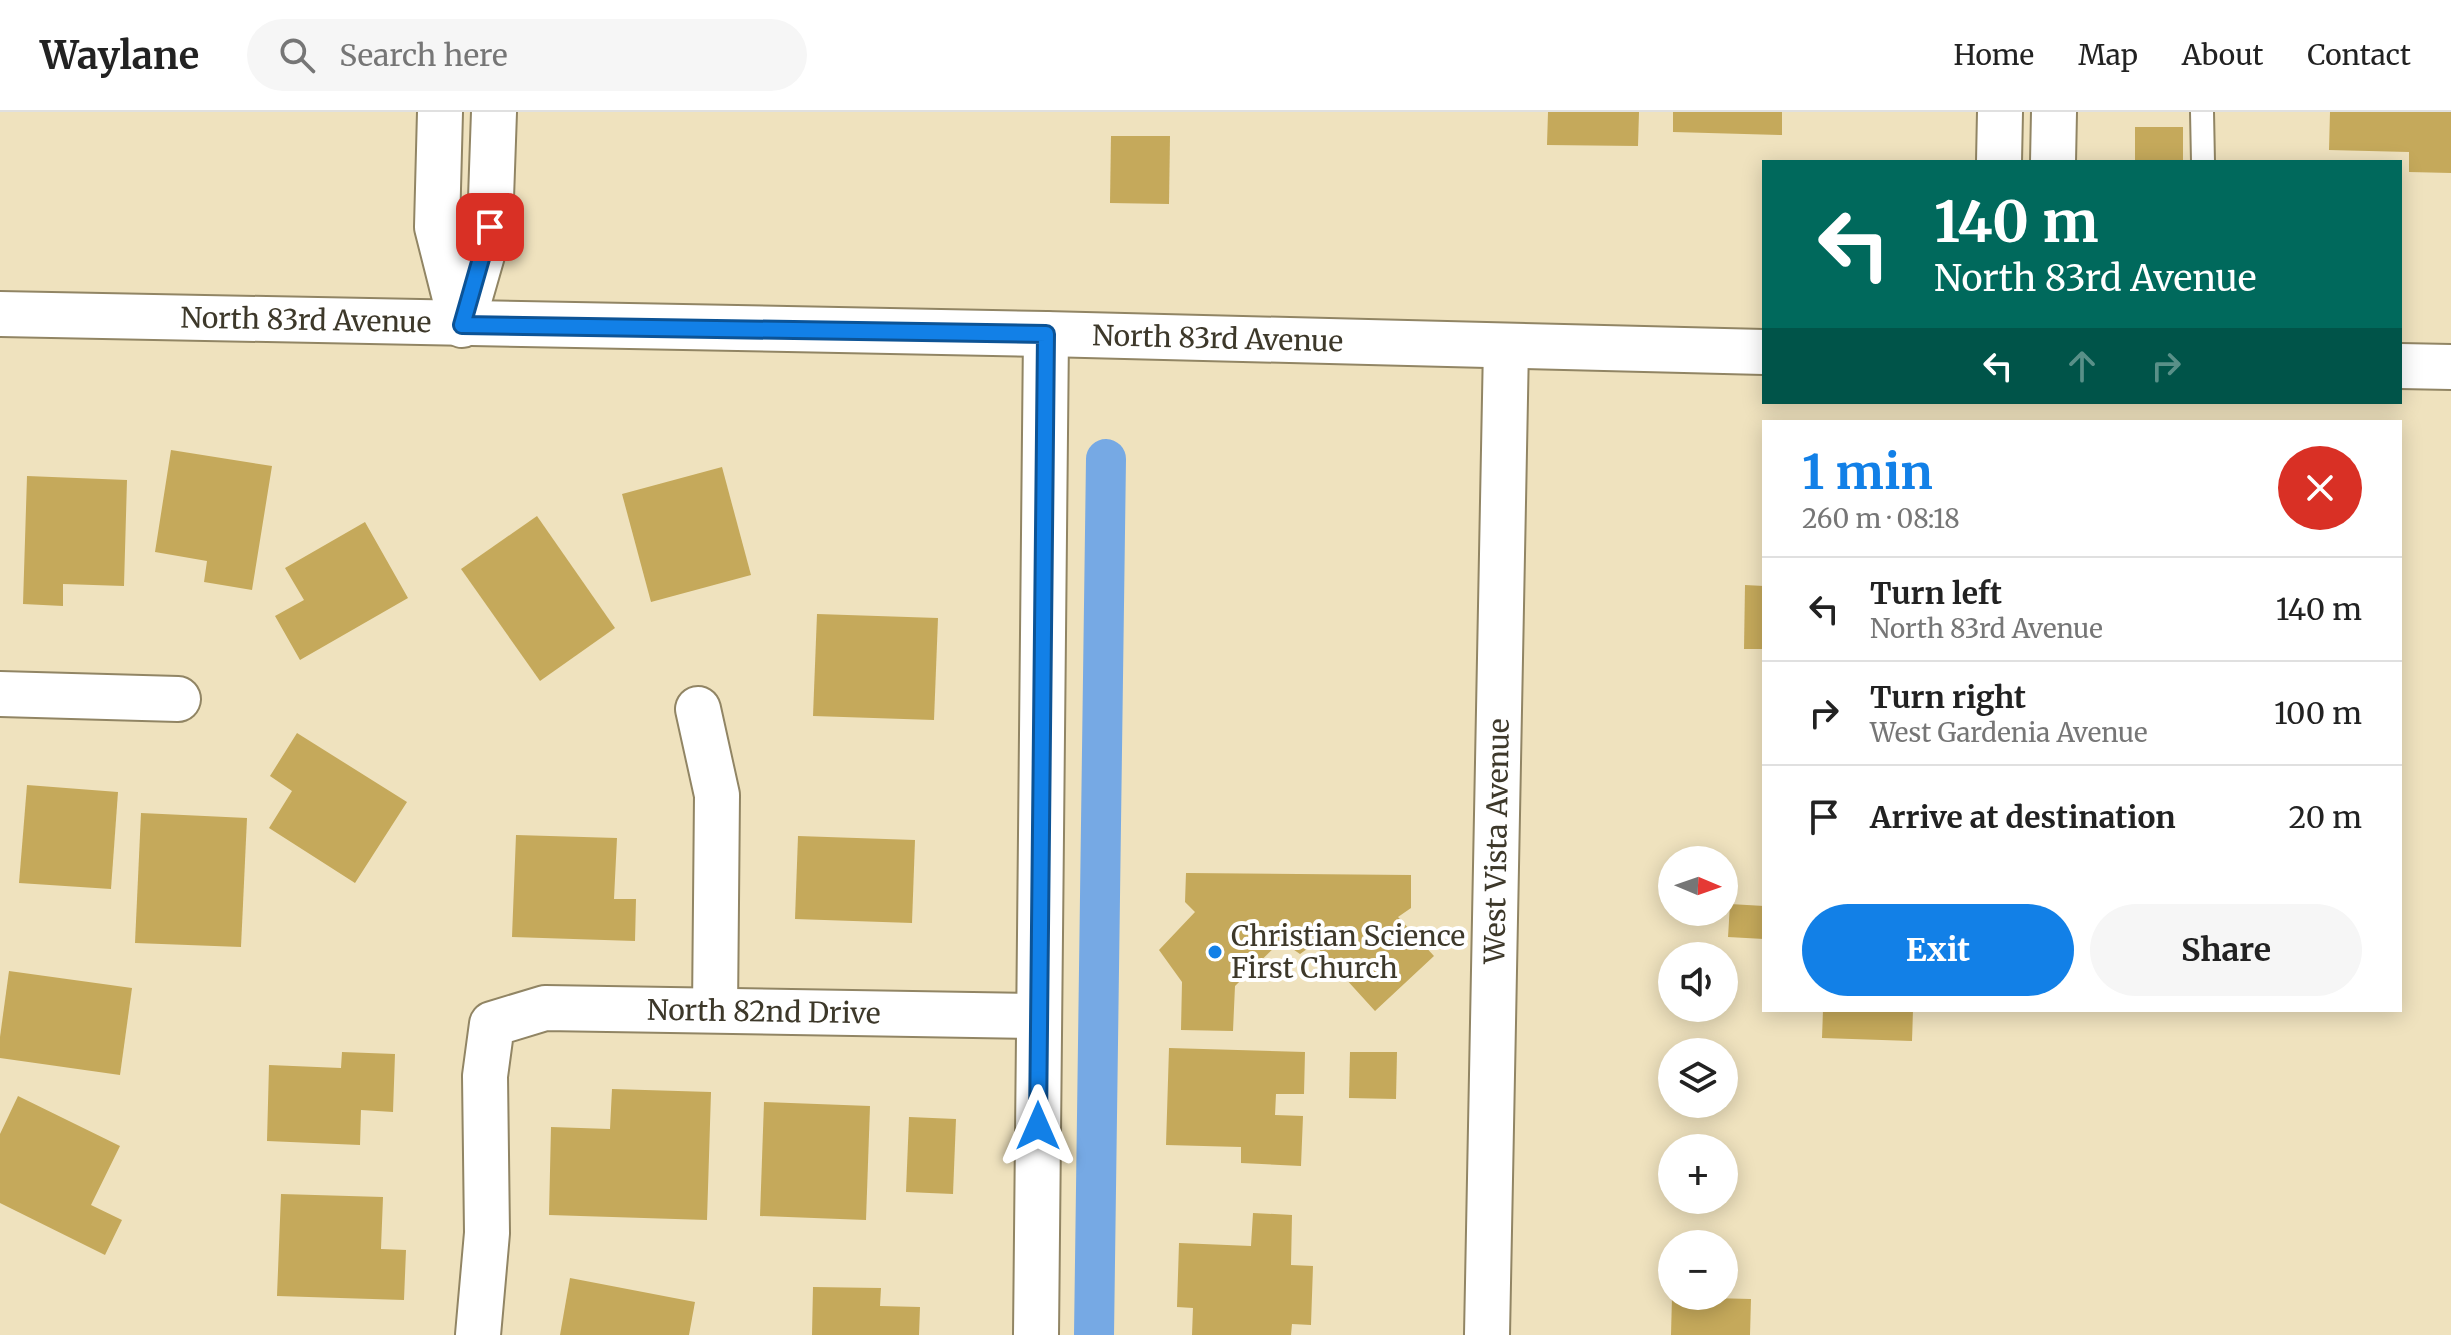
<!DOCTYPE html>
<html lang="en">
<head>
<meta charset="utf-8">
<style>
	body { margin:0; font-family:Merriweather,serif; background:#f6f6f6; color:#222; height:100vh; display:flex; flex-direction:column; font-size:30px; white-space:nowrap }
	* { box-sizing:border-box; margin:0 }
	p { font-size:26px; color:#767676 }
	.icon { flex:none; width:44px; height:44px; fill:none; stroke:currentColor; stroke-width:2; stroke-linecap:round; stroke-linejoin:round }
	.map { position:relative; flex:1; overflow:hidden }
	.drawer { position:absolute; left:1762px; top:308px; width:640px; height:592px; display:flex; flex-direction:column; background:#fff; border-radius:0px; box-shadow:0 4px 20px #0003 }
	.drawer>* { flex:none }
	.hud { position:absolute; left:1762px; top:48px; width:640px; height:244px; border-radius:0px; box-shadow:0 4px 20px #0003; background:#00695c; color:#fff; overflow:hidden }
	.needle { width:52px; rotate:92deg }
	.buttons { position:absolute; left:1658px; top:734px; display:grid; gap:16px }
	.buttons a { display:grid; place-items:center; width:80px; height:80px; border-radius:50%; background:#fff; box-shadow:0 4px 20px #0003; font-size:40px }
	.pin { position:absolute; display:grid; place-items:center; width:68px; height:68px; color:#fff; margin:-34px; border-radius:16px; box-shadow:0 4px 12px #0006 }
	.me { position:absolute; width:88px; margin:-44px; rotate:0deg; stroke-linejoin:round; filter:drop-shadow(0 0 6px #0008) }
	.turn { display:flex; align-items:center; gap:28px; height:168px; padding:0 40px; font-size:36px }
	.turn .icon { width:104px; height:104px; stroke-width:2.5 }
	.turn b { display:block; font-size:56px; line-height:68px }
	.lanes { display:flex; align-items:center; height:76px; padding:0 40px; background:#0003; justify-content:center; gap:40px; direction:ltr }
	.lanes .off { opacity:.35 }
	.round { display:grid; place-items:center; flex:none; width:84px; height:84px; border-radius:42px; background:#f6f6f6 }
	.headline { display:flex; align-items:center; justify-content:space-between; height:136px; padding:0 40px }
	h1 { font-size:48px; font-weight:700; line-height:60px; color:#1280e7 }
	.action { display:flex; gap:16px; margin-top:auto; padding:16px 40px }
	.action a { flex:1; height:92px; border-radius:48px; background:#1280e7; color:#fff; font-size:32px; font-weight:700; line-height:92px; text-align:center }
	.action a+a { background:#f6f6f6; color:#222 }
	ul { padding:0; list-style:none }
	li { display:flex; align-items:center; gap:24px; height:104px; padding:0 40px; border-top:2px solid #e0e0e0 }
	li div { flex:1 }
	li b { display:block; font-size:30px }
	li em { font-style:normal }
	header { display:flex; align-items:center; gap:48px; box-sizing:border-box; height:112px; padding:0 40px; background:#fff; border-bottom:2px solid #e0e0e0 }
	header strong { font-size:38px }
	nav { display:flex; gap:44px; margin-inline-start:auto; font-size:28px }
	.search { width:560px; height:72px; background:#f6f6f6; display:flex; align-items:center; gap:20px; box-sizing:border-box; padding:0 28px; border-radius:44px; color:#767676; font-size:30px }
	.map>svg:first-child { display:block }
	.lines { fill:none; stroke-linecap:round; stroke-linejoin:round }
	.canal { stroke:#76a9e4; stroke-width:40 }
	.building { fill:#c5a95b }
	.service-casing { stroke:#918564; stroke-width:26 }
	.minor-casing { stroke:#918564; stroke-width:48 }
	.tertiary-casing { stroke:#918564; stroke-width:48 }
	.secondary-casing { stroke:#918564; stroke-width:48 }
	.service { stroke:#fff; stroke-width:22 }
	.minor { stroke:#fff; stroke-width:44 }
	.tertiary { stroke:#fff; stroke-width:44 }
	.secondary { stroke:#fff; stroke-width:44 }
	.route-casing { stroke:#0c5396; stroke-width:20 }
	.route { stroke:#1280e7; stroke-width:14 }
	.poi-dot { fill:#1280e7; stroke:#fff; stroke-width:3 }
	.labels { text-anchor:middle; stroke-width:8; stroke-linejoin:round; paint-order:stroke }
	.street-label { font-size:28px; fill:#3d382a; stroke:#fff }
	.poi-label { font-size:28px; fill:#3d382a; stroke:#fff; text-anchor:start }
</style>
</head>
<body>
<header>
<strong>Waylane</strong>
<div class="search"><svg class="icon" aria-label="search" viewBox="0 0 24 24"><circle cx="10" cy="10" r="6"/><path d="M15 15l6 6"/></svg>Search here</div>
<nav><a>Home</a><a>Map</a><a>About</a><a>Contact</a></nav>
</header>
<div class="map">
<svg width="2451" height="1223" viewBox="0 0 2451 1223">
	<rect width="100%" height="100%" fill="#efe2be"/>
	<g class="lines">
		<polyline class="canal" points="1094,1223 1106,347"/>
	</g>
	<g class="building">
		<polygon points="1548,0 1639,0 1638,34 1547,33"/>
		<polygon points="1673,0 1782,0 1782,23 1673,20"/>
		<polygon points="2330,0 2451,0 2451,61 2409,60 2409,40 2329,38"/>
		<rect x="2135" y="15" width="48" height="35"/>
		<polygon points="1111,24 1170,24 1169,92 1110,91"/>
		<polygon points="171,338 272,354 252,478 204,470 207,449 155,440"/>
		<polygon points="722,355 751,463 651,490 622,382"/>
		<polygon points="27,364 127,368 124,474 63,472 63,494 23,492"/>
		<polygon points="537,404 615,516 540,569 461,457"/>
		<polygon points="365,410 408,486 300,548 275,504 304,488 285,456"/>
		<polygon points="1745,473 1764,474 1764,537 1744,537"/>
		<polygon points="817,502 938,506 934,608 813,604"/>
		<polygon points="297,621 407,690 355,771 269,716 292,679 270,664"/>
		<polygon points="27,673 118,680 111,777 19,771"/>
		<polygon points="141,701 247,706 241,835 135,831"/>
		<polygon points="516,723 617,726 614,787 636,787 635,829 512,825"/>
		<polygon points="798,724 915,728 912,811 795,807"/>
		<polygon points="1186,761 1411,763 1411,796 1398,805 1434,844 1375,899 1314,832 1300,842 1281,829 1235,874 1233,919 1181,918 1182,870 1159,838 1195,800 1185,790"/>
		<polygon points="1730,792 1764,794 1764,827 1728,825"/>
		<polygon points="9,859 132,876 120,963 0,946 0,925"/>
		<polygon points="1823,898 1913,898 1912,929 1822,926"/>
		<polygon points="1169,936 1305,940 1304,982 1276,982 1275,1003 1303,1004 1301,1054 1241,1051 1241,1035 1166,1033"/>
		<polygon points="342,940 395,942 393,1000 361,998 360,1033 267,1029 269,953 341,956"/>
		<polygon points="1350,940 1397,940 1396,987 1349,986"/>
		<polygon points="612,977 711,980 707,1108 549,1103 551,1015 610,1017"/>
		<polygon points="18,984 120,1034 91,1093 122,1108 105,1143 0,1091 0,1022"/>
		<polygon points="764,990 870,994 866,1108 760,1104"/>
		<polygon points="909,1005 956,1007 953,1082 906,1080"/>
		<polygon points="281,1082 383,1085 381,1137 406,1138 404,1188 277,1184"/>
		<polygon points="1253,1101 1292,1103 1291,1153 1313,1154 1311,1213 1292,1212 1291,1223 1192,1223 1193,1196 1177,1195 1179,1131 1251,1134"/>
		<polygon points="570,1166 695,1190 689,1223 560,1223"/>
		<polygon points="813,1175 881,1176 880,1194 920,1195 919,1223 812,1223"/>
		<polygon points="1672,1185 1751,1187 1750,1223 1671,1223"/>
	</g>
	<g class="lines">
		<defs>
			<polyline id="service" points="2202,0 2203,50"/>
			<g id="minor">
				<polyline points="440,0 437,115 461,210"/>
				<polyline points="1999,50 2000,0"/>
				<polyline points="2053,50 2054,0"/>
				<polyline points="462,213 490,115 494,0"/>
				<polyline points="0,582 178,587"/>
				<polyline points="698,597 717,683 715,898"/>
				<path id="s1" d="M478 1223 487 1121 485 964 492 912 545 896 1038 904"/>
				<path id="s2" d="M1487 1223 1506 234"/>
			</g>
			<polyline id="tertiary" points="1036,1223 1046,222"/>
			<g id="secondary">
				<path id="s3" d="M0 202 1046 222 1764 240"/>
				<polyline points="2400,254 2451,255"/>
			</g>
		</defs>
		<use href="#service" class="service-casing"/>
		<use href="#minor" class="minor-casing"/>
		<use href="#tertiary" class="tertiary-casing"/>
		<use href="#secondary" class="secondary-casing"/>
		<use href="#service" class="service"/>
		<use href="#minor" class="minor"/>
		<use href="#tertiary" class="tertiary"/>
		<use href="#secondary" class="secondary"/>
	</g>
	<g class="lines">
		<defs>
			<polyline id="route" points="490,115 462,213 1046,222 1038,1014"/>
		</defs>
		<use href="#route" class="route-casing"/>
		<use href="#route" class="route"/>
	</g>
	<circle class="poi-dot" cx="1215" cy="840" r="8"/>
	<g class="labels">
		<g class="street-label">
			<text dy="10" stroke="none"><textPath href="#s3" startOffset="306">North 83rd Avenue</textPath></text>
			<text dy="10" stroke="none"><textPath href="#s3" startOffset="1218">North 83rd Avenue</textPath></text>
			<text dy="10" stroke="none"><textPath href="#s2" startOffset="494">West Vista Avenue</textPath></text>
			<text dy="10" stroke="none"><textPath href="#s1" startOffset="586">North 82nd Drive</textPath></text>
		</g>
		<g class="poi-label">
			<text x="1231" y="834">Christian Science<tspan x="1231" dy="32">First Church</tspan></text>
		</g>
	</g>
</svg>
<div class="buttons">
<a><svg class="needle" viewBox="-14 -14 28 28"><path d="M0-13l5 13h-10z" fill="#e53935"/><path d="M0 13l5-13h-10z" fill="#767676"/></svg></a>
<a><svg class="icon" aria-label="sound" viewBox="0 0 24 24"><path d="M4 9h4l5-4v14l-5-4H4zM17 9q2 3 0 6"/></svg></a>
<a><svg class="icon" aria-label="layers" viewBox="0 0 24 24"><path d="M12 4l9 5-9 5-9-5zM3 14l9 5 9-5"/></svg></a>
<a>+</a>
<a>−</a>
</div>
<div class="pin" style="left:490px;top:115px;background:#d93025"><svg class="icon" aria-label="arrive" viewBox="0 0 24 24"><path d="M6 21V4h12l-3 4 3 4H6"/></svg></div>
<svg class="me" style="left:1038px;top:1014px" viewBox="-20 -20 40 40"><path d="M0-17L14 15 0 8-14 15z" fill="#1280e7" stroke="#fff" stroke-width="4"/></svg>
<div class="hud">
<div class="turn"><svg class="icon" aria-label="left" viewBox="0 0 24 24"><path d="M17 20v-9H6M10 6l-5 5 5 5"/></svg><div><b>140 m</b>North 83rd Avenue</div></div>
<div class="lanes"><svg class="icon" aria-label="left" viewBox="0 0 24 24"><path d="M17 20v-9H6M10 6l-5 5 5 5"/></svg><svg class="icon off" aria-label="ahead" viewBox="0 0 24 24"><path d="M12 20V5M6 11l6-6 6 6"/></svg><svg class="icon off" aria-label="right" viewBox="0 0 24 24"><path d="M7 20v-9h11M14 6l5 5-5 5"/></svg></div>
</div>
<section class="drawer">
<div class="headline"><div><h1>1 min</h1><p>260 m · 08:18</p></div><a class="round" style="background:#d93025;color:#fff"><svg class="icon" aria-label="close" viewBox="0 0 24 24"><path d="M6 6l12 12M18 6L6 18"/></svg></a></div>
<ul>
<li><svg class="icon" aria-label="left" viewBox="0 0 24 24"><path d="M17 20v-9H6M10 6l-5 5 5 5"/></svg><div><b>Turn left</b><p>North 83rd Avenue</p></div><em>140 m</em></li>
<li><svg class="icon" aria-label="right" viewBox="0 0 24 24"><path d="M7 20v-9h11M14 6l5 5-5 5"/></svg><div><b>Turn right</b><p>West Gardenia Avenue</p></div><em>100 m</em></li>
<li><svg class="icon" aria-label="arrive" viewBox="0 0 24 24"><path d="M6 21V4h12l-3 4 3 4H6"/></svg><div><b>Arrive at destination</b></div><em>20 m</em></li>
</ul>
<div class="action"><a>Exit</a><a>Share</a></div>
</section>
</div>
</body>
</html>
